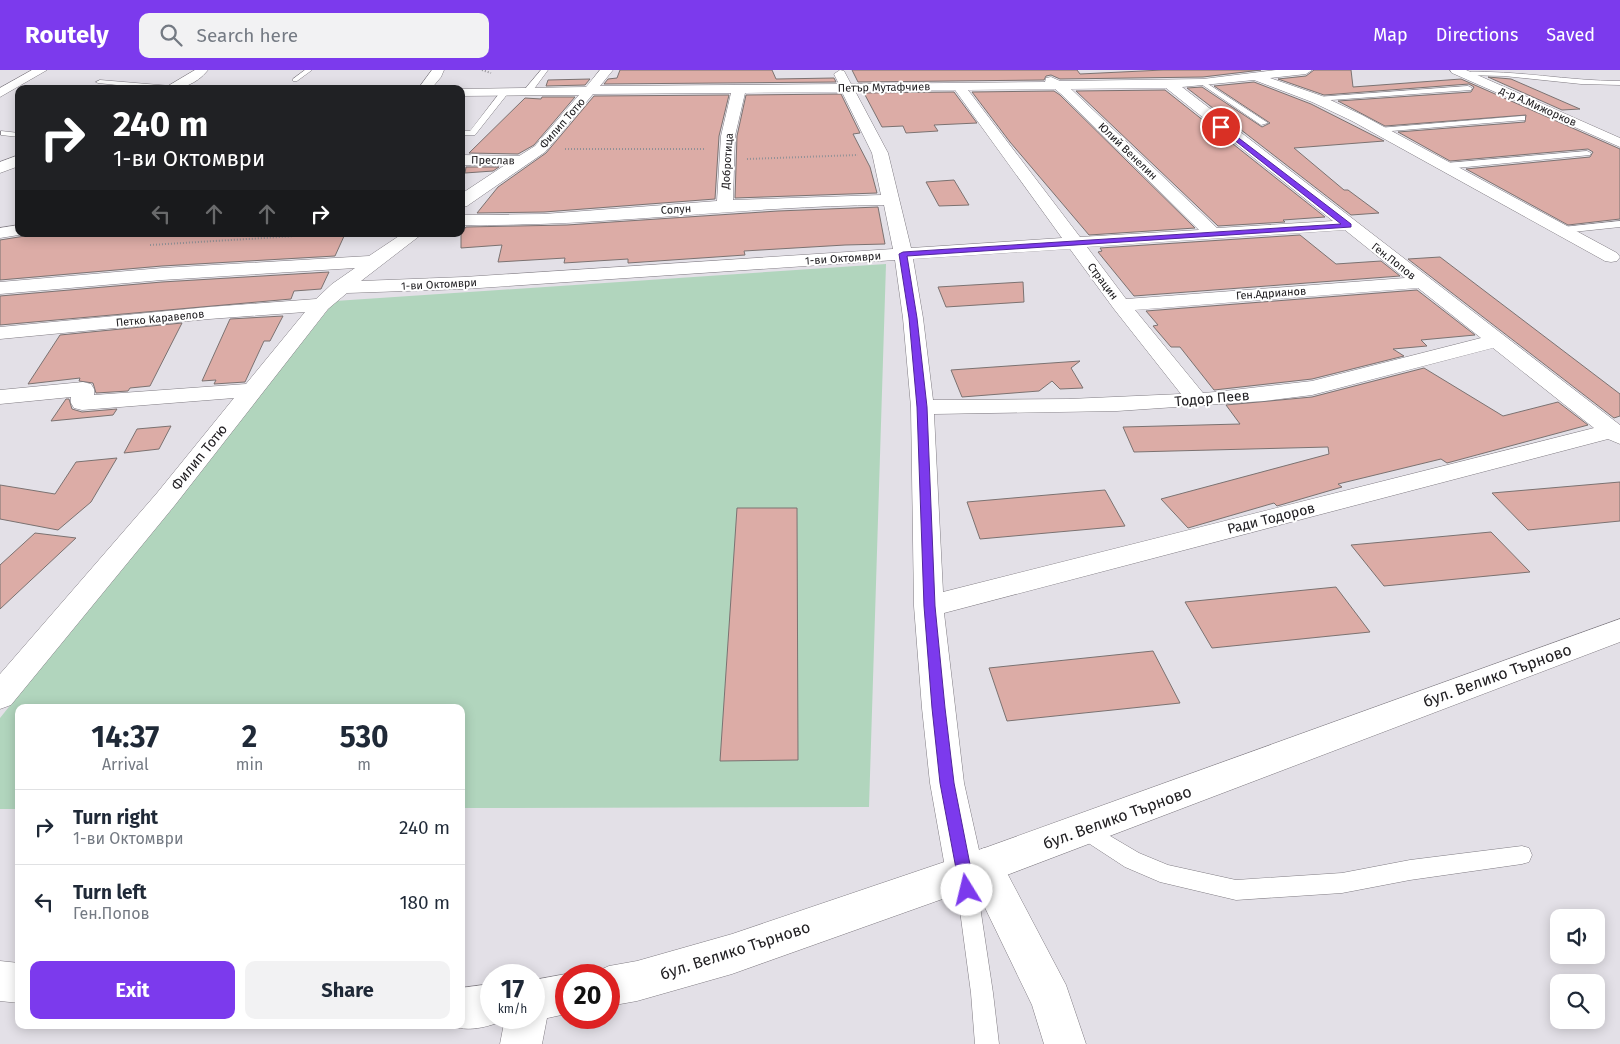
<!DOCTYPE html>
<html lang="en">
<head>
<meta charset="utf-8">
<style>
	body { margin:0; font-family:"Fira Sans",sans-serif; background:#f2f2f3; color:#1f2937; height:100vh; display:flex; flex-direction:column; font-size:19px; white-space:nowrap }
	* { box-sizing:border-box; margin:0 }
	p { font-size:16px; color:#747a83 }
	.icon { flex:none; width:28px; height:28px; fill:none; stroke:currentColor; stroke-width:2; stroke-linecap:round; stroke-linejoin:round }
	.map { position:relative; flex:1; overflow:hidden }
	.panel { position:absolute; left:15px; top:634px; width:450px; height:325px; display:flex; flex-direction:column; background:#fff; border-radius:10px; box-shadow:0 2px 12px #0003 }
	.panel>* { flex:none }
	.guide { position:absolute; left:15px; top:15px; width:450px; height:152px; border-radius:10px; box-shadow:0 2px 12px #0003; background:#202124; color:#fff; overflow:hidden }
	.tools { position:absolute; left:1550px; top:839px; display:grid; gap:10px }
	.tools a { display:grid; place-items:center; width:55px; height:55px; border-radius:10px; background:#fff; box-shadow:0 2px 12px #0003; font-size:25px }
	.speed { position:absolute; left:480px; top:894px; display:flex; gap:10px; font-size:25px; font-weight:700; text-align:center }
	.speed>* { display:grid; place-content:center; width:65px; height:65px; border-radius:50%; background:#fff; box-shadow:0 2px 12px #0003; line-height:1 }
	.speed small { font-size:12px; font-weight:400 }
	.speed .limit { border:8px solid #d22; background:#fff; color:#111 }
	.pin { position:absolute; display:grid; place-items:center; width:42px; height:42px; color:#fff; margin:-21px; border:2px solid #fff; border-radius:50%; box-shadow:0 1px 5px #0007 }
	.me { position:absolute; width:55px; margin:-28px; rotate:351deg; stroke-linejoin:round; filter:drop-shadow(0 0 4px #0008) }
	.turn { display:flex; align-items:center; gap:18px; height:105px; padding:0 15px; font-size:22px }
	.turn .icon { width:65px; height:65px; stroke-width:2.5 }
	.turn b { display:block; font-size:35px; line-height:42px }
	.lanes { display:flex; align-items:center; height:48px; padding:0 15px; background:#0003; justify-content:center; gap:25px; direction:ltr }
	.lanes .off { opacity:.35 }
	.eta { display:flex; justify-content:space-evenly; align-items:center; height:85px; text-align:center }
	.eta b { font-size:30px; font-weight:700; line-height:35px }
	.button { display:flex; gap:10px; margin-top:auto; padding:10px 15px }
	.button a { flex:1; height:58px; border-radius:10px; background:#7c3aed; color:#fff; font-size:20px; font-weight:700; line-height:58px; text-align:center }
	.button a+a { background:#f2f2f3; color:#1f2937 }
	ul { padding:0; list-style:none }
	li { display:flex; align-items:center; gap:15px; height:75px; padding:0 15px; border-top:1px solid #e0e1e3 }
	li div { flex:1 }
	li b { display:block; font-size:19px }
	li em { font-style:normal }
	header { display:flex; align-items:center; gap:30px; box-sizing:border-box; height:70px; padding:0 25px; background:#7c3aed; color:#fff }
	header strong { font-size:24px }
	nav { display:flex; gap:28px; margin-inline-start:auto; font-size:18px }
	.search { width:350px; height:45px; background:#f2f2f3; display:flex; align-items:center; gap:12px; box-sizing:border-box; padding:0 18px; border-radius:10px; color:#747a83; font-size:19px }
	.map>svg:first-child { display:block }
	.green { fill:#b1d5bd }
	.building { fill:#dcaca6; stroke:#7b7271 }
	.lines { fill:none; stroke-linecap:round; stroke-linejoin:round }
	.lane-casing { stroke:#807c83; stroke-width:1 }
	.street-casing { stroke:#807c83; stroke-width:1 }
	.secondary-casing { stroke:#807c83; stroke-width:1 }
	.path { stroke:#939196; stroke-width:2; stroke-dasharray:1 2; stroke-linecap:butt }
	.lane { fill:#fff; fill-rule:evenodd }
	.street { fill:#fff; fill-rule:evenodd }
	.secondary { fill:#fff; fill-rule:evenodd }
	.route { fill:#7c3aed; stroke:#51269a }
	.labels { text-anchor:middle; stroke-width:4; stroke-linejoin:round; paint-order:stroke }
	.far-street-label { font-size:11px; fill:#222023; stroke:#fff }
	.street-label { font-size:14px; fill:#222023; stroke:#fff }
	.near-street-label { font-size:16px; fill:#222023; stroke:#fff }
</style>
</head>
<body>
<header>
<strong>Routely</strong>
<div class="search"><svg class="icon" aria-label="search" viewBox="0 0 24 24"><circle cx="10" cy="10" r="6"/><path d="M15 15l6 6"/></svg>Search here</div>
<nav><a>Map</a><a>Directions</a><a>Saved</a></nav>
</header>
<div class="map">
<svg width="1620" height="974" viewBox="0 0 1620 974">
	<rect width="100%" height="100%" fill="#e3e0e7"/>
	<polygon class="green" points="886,194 869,737 461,738 461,638 19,638 19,739 0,739 0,648 335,231"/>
	<g class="building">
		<polygon points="620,0 772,0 776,9 834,8 836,12 604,14 608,9 617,8"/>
		<polygon points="852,0 1077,0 1080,4 1163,0 1261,0 1203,7 1060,9 1051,5 1046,6 1044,10 858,12"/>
		<polygon points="1314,0 1351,0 1353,17 1461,9 1620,79 1620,149 1568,155 1466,99 1590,87 1593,82 1588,79 1450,91 1398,62 1525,52 1526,45 1385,56 1338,31 1471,22 1474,17 1469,14 1324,25 1278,9 1306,6"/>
		<polygon points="1488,7 1511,9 1580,39 1562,40"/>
		<polygon points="590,9 585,15 546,16 548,10"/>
		<polygon points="1254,12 1311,34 1384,71 1294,78 1344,120 1348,120 1379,143 1351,145 1187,18 1202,17 1262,57 1270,53 1214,16"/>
		<polygon points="1165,20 1325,147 1283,150 1285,152 1218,156 1076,21"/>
		<polygon points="1054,21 1060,25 1195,158 1089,165 1010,72 972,22"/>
		<polygon points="954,22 977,53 934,55 938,61 906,63 903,56 882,57 864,23"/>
		<polygon points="841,24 860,63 853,64 870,97 877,123 735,128 737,66 746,25"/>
		<polygon points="729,25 719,66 715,129 544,142 477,143 498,117 546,83 594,26"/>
		<polygon points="542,27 575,27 534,75 518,84 469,83 525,28 541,29"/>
		<polygon points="466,97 499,97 493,101 465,103"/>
		<polygon points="954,110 969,135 939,136 926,112"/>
		<polygon points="878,137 885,174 845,175 744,181 745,185 628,193 628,189 564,193 565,188 498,192 502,175 461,178 461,163 466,157 567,155 778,141"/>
		<polygon points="27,164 345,164 335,186 162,196 0,210 0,170 25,166"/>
		<polygon points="1300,165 1336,194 1381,191 1400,206 1134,226 1098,182 1102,181 1100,178"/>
		<polygon points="1440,187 1620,324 1620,346 1614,348 1408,189"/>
		<polygon points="329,202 321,219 294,221 291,229 0,255 0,226 162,212"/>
		<polygon points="1023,212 1024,232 946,237 938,217"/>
		<polygon points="1417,220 1475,265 1421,270 1427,276 1393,279 1404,286 1312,309 1214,320 1180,277 1171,277 1153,256 1158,255 1146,241"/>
		<polygon points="283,246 270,271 264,271 245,312 214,314 216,310 202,311 230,249"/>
		<polygon points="182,253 150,316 130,318 128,321 96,323 93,313 79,311 80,308 28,314 60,265"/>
		<polygon points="1080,291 1071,298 1083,318 1060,319 1052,311 1039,321 962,327 951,300"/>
		<polygon points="1424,298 1503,346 1558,332 1588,355 1447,393 1441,389 1338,414 1342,417 1277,436 1274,433 1188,458 1161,429 1329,384 1328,377 1134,382 1123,357 1240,354 1226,335 1312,327"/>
		<polygon points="66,329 69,329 72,339 82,342 117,339 113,345 51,351"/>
		<polygon points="171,356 159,379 124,383 137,359"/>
		<polygon points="117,388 91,432 58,460 0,449 0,415 55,424 76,392"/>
		<polygon points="1620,412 1620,451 1528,460 1492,423"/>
		<polygon points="1105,420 1125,456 980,469 967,432"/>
		<polygon points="737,438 797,438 798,690 720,691"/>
		<polygon points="1491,462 1530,502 1384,516 1351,475"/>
		<polygon points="35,463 76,468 0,539 0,495"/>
		<polygon points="1336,517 1370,562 1212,578 1185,532"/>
		<polygon points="1153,581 1180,633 1007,651 989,598"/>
	</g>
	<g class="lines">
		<defs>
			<g id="lane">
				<polygon points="305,0 312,0 297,11 293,11 293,9"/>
				<polygon points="541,0 548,0 531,23 525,23 525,19"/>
				<path d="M1465 2C1517 0 1568 11 1620 11V15L1581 14 1504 6 1463 5V3Z"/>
				<polygon points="100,10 171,16 175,18 155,19 98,13 96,12"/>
				<polygon points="1201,12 1205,12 1268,53 1261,55 1201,14"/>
				<polygon points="1468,16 1472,18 1471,20 1317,31 1313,29 1317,27"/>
				<polygon points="502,20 509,22 475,65 461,65 461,61 470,61"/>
				<polygon points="1522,46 1525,46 1525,50 1379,62 1375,60 1379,58"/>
				<polygon points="1,61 19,63 19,67 1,65"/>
				<polygon points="1587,81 1591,83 1590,85 1446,99 1442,96 1446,93"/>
				<polygon points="1620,151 1620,157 1563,163 1558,160 1563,157"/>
				<polygon points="1083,750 1139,783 1168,795 1236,810 1342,803 1410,790 1522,776 1529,778 1532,785 1529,792 1522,794 1410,810 1342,823 1236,830 1160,812 1125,797 1076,765 1073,759 1076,753"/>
				<polygon points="965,793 972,796 975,803 993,923 999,974 975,974 971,923 955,803 958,796"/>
			</g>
			<g id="street">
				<path d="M195 0H208C196 15 181 19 163 19Z"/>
				<polygon points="432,0 444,0 441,7 431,19 418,19"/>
				<path d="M600 0H613L600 16 839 14 834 4 840 0 844 1 851 14 1045 12 1046 8 1051 7 1060 11 1203 9 1276 0H1312L1306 4 1270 8 1322 26 1362 45 1617 183 1620 187 1617 191 1611 192 1605 191 1352 51 1312 32 1254 10 1182 17 1620 355V374L1608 369 944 543 964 713 979 780 984 778 997 784 1066 915 1086 974H1044L1032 935 975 817 965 821 952 816 946 803 930 713 922 638 914 536 911 337 903 248 895 190 464 219 347 223 328 239 175 435 11 635 0 639V604L157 423 234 328 82 340 74 338 71 333V327L0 334V320L83 312 91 314 94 319V325L246 314 305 242 209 249 0 269V257L209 237 316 229 332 214 355 198 162 210 0 224V212L162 198 369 186 402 164H422L361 211 464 207 893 179 884 135C742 136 602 157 461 155V145L544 144 717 131 721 66 731 23 593 24 545 82 467 136 461 137V124L505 95H461V85L519 86 535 76 579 25 461 26V19H458L586 17ZM1166 18 1333 151 1217 158 1071 19ZM1055 19 1061 24 1199 160 1080 167 968 20ZM955 20 1062 168 911 178 888 83 855 21ZM842 22 872 83 881 125 733 130 735 66 745 23ZM1345 160 1405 208 1126 229 1087 177ZM1070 179 1114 239 1181 324 1069 329 933 330 923 248 913 189ZM1418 218 1481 268 1312 311 1215 322 1203 323 1135 240ZM1493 278 1594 358 943 522 934 344 1117 341 1264 331 1312 325Z"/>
				<polygon points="1450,0 1466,0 1620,68 1620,77 1452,3"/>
				<polygon points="19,85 19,96 0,103 0,92"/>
				<polygon points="19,155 19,164 25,164 0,168 0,158"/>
				<polygon points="534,930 541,933 547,948 542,974 500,974 505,948 534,948"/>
			</g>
			<g id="secondary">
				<polygon points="32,0 47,0 0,27 0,18"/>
				<polygon points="1620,549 1620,572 965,821 732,904 637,931 609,936 609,905 593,905 595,902 609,896 637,891 732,864 965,785"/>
				<polygon points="0,891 19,893 19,933 0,931"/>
				<polygon points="566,904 570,905 566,905 566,944 534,951 527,948 534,948 534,910"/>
				<path d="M491 914V948H506V950C487 957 468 963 450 955H461V918Z"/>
			</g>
		</defs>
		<use href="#lane" class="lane-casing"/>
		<use href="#street" class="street-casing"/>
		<use href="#secondary" class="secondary-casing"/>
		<g class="path">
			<polyline points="482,0 491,3"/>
			<polyline points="565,79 706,79"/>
			<polyline points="747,89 858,85"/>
			<polyline points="150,175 328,164"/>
		</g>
		<use href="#lane" class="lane"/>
		<use href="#street" class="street"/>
		<use href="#secondary" class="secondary"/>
	</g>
	<polygon class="route" points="1219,56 1223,56 1351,154 1351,157 907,186 917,248 927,337 935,536 945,638 954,713 975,820 973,825 967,828 962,825 960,820 940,713 932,638 924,536 917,337 909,248 899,184 903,182 1341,154 1219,58"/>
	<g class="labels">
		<g class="far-street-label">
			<text transform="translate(884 17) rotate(-1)" y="4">Петър Мутафчиев</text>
			<text transform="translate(1538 36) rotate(24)" y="4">д-р А.Мижорков</text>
			<text transform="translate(562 53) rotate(-49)" y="4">Филип Тотю</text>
			<text transform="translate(1128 81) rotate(44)" y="4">Юлий Венелин</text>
			<text transform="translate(493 90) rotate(1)" y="4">Преслав</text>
			<text transform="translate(727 91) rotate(-86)" y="4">Добротица</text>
			<text transform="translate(676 139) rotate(-4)" y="4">Солун</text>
			<text transform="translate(843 188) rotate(-4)" y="4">1-ви Октомври</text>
			<text transform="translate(1394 191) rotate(38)" y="4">Ген.Попов</text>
			<text transform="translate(1103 211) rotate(53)" y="4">Страцин</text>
			<text transform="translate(439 214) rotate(-3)" y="4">1-ви Октомври</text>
			<text transform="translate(1271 223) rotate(-4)" y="4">Ген.Адрианов</text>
			<text transform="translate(160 248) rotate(-6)" y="4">Петко Каравелов</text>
		</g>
		<g class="street-label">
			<text transform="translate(1212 328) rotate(-5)" y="5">Тодор Пеев</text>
			<text transform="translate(199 387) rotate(-51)" y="5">Филип Тотю</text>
			<text transform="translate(1271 448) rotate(-14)" y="5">Ради Тодоров</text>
		</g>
		<g class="near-street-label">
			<text transform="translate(1497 605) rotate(-20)" y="6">бул. Велико Търново</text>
			<text transform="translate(1117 747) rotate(-20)" y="6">бул. Велико Търново</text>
			<text transform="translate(735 880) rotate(-18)" y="6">бул. Велико Търново</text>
		</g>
	</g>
</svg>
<div class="tools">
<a><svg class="icon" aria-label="sound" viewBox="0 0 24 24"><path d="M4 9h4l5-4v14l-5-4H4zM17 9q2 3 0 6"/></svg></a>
<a><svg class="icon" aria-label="search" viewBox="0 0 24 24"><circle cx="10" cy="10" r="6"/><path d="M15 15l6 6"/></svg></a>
</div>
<div class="speed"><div>17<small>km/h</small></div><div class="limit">20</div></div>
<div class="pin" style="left:1221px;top:57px;background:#d93025"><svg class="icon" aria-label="arrive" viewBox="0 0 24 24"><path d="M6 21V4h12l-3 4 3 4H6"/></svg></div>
<svg class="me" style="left:967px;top:820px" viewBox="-20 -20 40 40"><circle r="19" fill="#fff"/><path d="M0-13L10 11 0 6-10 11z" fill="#7c3aed"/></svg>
<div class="guide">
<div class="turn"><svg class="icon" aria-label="right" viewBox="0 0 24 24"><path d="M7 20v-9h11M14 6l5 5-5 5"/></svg><div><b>240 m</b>1-ви Октомври</div></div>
<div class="lanes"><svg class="icon off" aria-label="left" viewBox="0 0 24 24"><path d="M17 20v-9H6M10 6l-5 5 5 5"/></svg><svg class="icon off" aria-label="ahead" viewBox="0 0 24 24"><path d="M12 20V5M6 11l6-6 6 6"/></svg><svg class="icon off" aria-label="ahead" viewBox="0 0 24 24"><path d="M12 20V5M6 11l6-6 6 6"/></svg><svg class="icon" aria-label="right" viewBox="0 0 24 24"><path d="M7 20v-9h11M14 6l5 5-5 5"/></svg></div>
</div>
<section class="panel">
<div class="eta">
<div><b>14:37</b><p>Arrival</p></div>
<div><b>2</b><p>min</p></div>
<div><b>530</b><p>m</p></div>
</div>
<ul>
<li><svg class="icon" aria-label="right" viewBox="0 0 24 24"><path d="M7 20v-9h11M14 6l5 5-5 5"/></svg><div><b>Turn right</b><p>1-ви Октомври</p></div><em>240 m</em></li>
<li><svg class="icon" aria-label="left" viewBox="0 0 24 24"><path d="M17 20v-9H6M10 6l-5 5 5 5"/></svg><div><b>Turn left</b><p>Ген.Попов</p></div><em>180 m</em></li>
</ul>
<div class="button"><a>Exit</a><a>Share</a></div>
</section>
</div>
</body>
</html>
